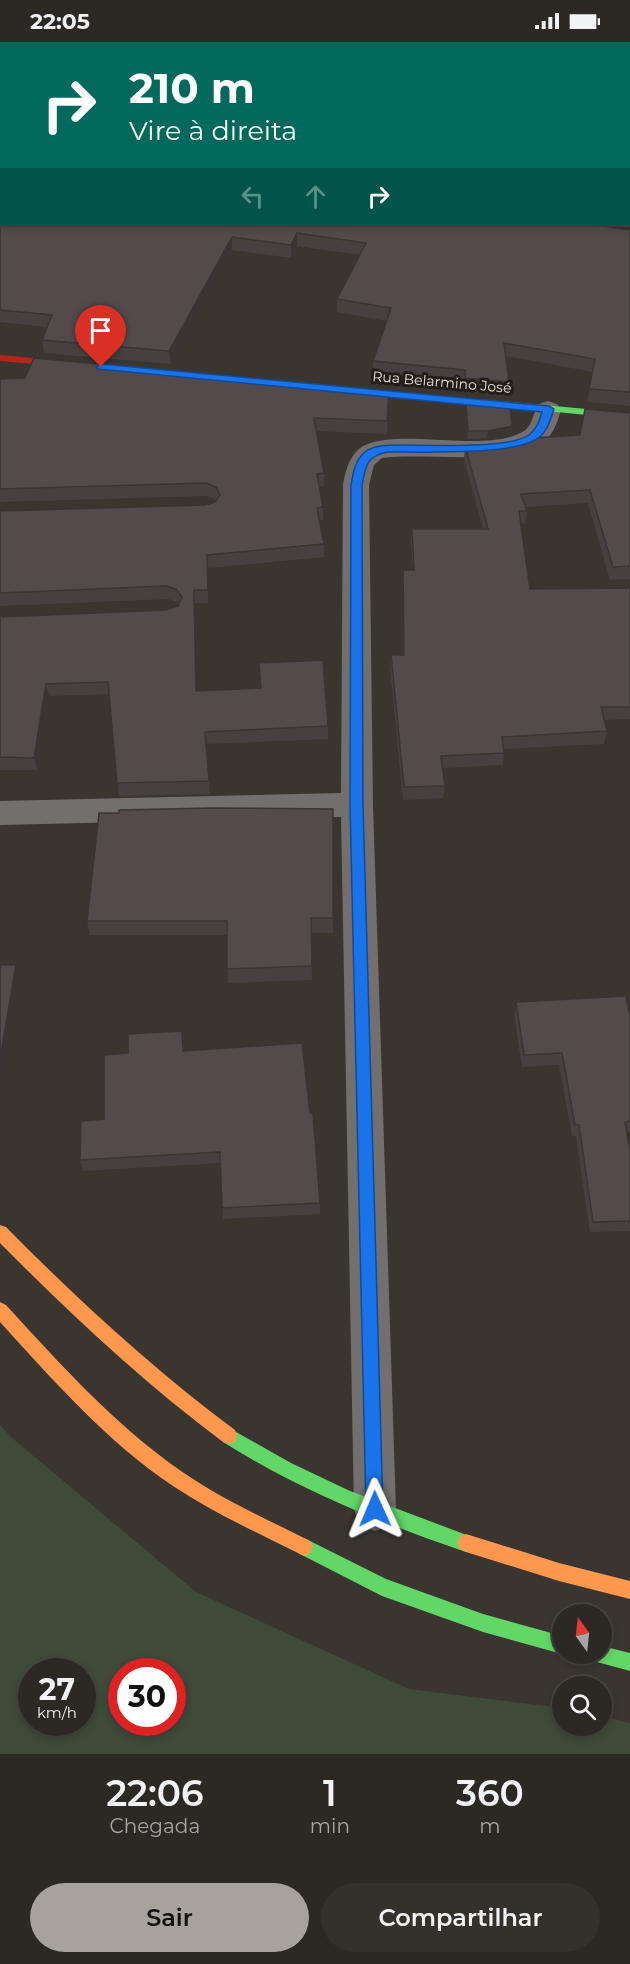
<!DOCTYPE html>
<html lang="pt">
<head>
<meta charset="utf-8">
<style>
	body { margin:0; font-family:Montserrat,sans-serif; background:#34302c; color:#f1f3f6; height:100vh; display:flex; flex-direction:column; font-size:22px; white-space:nowrap }
	* { box-sizing:border-box; margin:0 }
	p { font-size:20px; color:#a6a6a6 }
	.icon { flex:none; width:33px; height:33px; fill:none; stroke:currentColor; stroke-width:2; stroke-linecap:round; stroke-linejoin:round }
	.map { position:relative; height:1712px; overflow:hidden }
	.details { display:flex; flex-direction:column; background:#2c2824; flex:1 }
	.details>* { flex:none }
	.hud { position:absolute; left:0px; top:0px; width:630px; height:183px; box-shadow:0 3px 9px #0003,0 0 0 2px #484441; background:#00695c; color:#fff; overflow:hidden }
	.needle { width:39px; rotate:345deg }
	.tools { position:absolute; left:552px; top:1562px; display:grid; gap:12px }
	.tools a { display:grid; place-items:center; width:60px; height:60px; border-radius:50%; background:#2c2824; box-shadow:0 3px 9px #0003,0 0 0 2px #484441; font-size:30px }
	.speed { position:absolute; left:18px; top:1616px; display:flex; gap:12px; font-size:30px; font-weight:700; text-align:center }
	.speed>* { display:grid; place-content:center; width:78px; height:78px; border-radius:50%; background:#2c2824; box-shadow:0 3px 9px #0003,0 0 0 2px #484441; line-height:1 }
	.speed small { font-size:15px; font-weight:400 }
	.speed .limit { border:9px solid #d22; background:#fff; color:#111 }
	.pin { position:absolute; display:grid; place-items:center; width:51px; height:51px; color:#fff; margin:-62px -26px; border-radius:50% 50% 50% 0; rotate:-45deg; box-shadow:0 0 6px #0007 }
	.pin .icon { rotate:45deg }
	.me { position:absolute; width:66px; margin:-33px; rotate:359deg; stroke-linejoin:round; filter:drop-shadow(0 0 4px #0008) }
	.turn { display:flex; align-items:center; gap:21px; height:126px; padding:0 30px; font-size:27px }
	.turn .icon { width:78px; height:78px; stroke-width:2.5 }
	.turn b { display:block; font-size:42px; line-height:51px }
	.lanes { display:flex; align-items:center; height:57px; padding:0 30px; background:#0003; justify-content:center; gap:30px; direction:ltr }
	.lanes .off { opacity:.35 }
	.eta { display:flex; justify-content:space-evenly; align-items:center; height:102px; text-align:center }
	.eta b { font-size:36px; font-weight:600; line-height:42px }
	.action { display:flex; gap:12px; margin-top:auto; padding:12px 30px }
	.action a { flex:1; height:69px; border-radius:36px; background:#a8a29c; color:#111; font-size:24px; font-weight:600; line-height:69px; text-align:center }
	.action a+a { background:#34302c; color:#f1f3f6 }
	.status { display:flex; justify-content:space-between; align-items:center; height:42px; padding:0 30px; background:#2c2824; direction:ltr }
	.status svg { height:16px; fill:currentColor }
	.map>svg:first-child { display:block }
	.green { fill:#3e4b38; fill-rule:evenodd }
	.lines { fill:none; stroke-linecap:round; stroke-linejoin:round }
	.street { fill:#746f6f; fill-rule:evenodd }
	.fast { fill:#63d668; fill-rule:evenodd }
	.slow { fill:#ff974d; fill-rule:evenodd }
	.jam { fill:#b3261e; fill-rule:evenodd }
	.wall { fill:#474041 }
	.shaded-wall { fill:#3a3435 }
	.building { fill:#534a4c; stroke:#3a3435; stroke-width:1.5 }
	.route { fill:#1a73e8; stroke:#114b97; stroke-width:1.5 }
	.labels { text-anchor:middle; stroke-width:6; stroke-linejoin:round; paint-order:stroke }
	.far-street-label { font-size:14px; fill:#e3dcd6; stroke:#221d19 }
</style>
</head>
<body>
<div class="status"><b>22:05</b><svg viewBox="0 0 49 12"><path d="M0 12V9h3v3zM5 12V6h3v6zM10 12V3h3v9zM15 12V0h3v12zM26 1h20v11H26zM47 4h2v5h-2z"/></svg></div>
<div class="map">
<svg width="630" height="1712" viewBox="0 0 630 1712">
	<rect width="100%" height="100%" fill="#3b3530"/>
	<path class="green" d="M0 1383 11 1395 196 1550 409 1647 562 1666V1683H602V1674L630 1681V1712H0ZM32 1629H82V1680H32ZM122 1629H172V1680H122Z"/>
	<g class="lines">
		<g class="street">
			<polygon points="160,0 180,0 159,2"/>
			<rect x="0" y="60" width="2" height="12"/>
			<rect x="628" y="67" width="2" height="12"/>
			<polygon points="0,106 2,106 0,119"/>
			<path d="M548 359 557 362 561 367C558 379 554 392 543 400 510 425 424 410 382 416L374 423 369 443 373 763 396 1468 390 1483 375 1489 360 1483 354 1468 341 775 0 783V759L341 751 343 443C345 430 349 415 360 406 393 383 486 413 524 389 533 383 533 370 539 362Z"/>
		</g>
		<g class="fast">
			<polygon points="345,345 630,371 630,377 341,350 341,346"/>
			<path d="M229 1386 291 1421 350 1449 472 1495 475 1501 472 1507 466 1510C381 1481 299 1448 223 1400L221 1394 223 1388Z"/>
			<polygon points="304,1496 386,1537 483,1572 562,1594 562,1611 565,1611 562,1612 483,1590 382,1554 298,1511 295,1505 298,1499"/>
			<polygon points="602,1604 630,1611 630,1629 586,1617 583,1611 602,1611"/>
		</g>
		<g class="slow">
			<path d="M0 1183 6 1185C78 1258 153 1327 235 1388L237 1394 235 1400 229 1402 223 1400C143 1340 70 1272 0 1201Z"/>
			<path d="M0 1260 6 1263C60 1322 115 1383 181 1429 221 1457 267 1477 310 1499L313 1505 310 1511 304 1514 298 1511C256 1490 212 1470 173 1444 107 1400 53 1338 0 1280Z"/>
			<polygon points="466,1492 559,1521 630,1539 630,1557 559,1539 466,1510 460,1507 457,1501 460,1495"/>
		</g>
		<polygon class="jam" points="0,313 79,320 84,323 79,326 0,319"/>
	</g>
	<g class="wall">
		<polygon points="628,124 630,125 630,183 619,182 628,182"/>
		<polygon points="0,148 630,188 630,364 587,360 593,330 506,314 509,340 507,353 464,349 464,341 373,332 373,319 387,279 337,270 337,257 360,213 297,204 291,216 232,208 171,322 44,311 42,298 47,285 0,280"/>
		<polygon points="0,337 389,349 387,392 316,389 324,431 324,444 319,444 323,465 323,478 319,478 324,502 324,515 208,526 208,561 195,561 197,649 328,684 328,697 206,702 210,752 119,754 110,652 49,654 37,728 0,728 0,575 166,568 178,564 179,562 178,560 168,557 0,564 0,469 205,463 215,460 217,458 207,454 0,460"/>
		<polygon points="466,362 512,384 511,392 487,396 468,397 466,369"/>
		<polygon points="630,371 630,537 610,538 588,461 525,465 527,469 525,482 521,482 530,547 630,546 630,677 604,678 607,689 604,702 504,707 504,711 503,723 443,726 445,744 443,756 403,758 390,626 391,613 403,613 403,528 413,528 411,500 412,487 483,487 464,417 465,404 512,401 580,393"/>
		<polygon points="333,767 333,891 311,891 312,938 228,941 227,893 90,893 87,879"/>
		<polygon points="516,960 630,974 630,1090 627,1090 630,1108 630,1189 590,1190 576,1094 572,1094 559,1023 522,1025 514,972"/>
		<polygon points="182,989 184,1009 320,1161 320,1172 223,1177 221,1121 83,1129 80,1118 104,1077 128,1011"/>
	</g>
	<g class="shaded-wall">
		<polygon points="31,0 45,0 43,2 29,2"/>
		<rect x="628" y="9" width="2" height="12"/>
		<polygon points="2,28 2,42 0,43 0,30"/>
		<rect x="628" y="111" width="2" height="12"/>
		<polygon points="297,191 297,204 291,216 291,203"/>
		<polygon points="232,195 232,208 171,322 169,309"/>
		<polygon points="512,384 511,392 487,396 488,389"/>
		<polygon points="194,548 195,561 197,662 196,649"/>
		<polygon points="46,642 49,654 37,728 34,716"/>
		<polygon points="16,923 19,935 0,1049 0,1017"/>
	</g>
	<g class="building">
		<polygon points="0,0 31,0 29,2 2,2 2,28 0,30"/>
		<polygon points="195,0 630,0 630,9 628,9 628,2 194,2"/>
		<polygon points="628,22 630,24 630,36 628,40"/>
		<rect x="628" y="77" width="2" height="34"/>
		<polygon points="628,124 630,125 630,170 628,170"/>
		<polygon points="2,147 2,182 589,182 630,188 630,350 589,347 595,317 504,301 509,340 465,336 465,328 373,319 391,266 337,257 366,201 297,191 291,203 232,195 169,309 42,298 52,273 0,268 0,148"/>
		<polygon points="34,316 389,349 387,379 314,376 324,431 317,432 323,465 317,466 324,502 207,513 208,548 194,548 196,649 261,646 259,621 323,618 328,684 205,690 209,739 117,741 108,640 46,642 34,716 0,715 0,575 166,568 178,564 182,555 176,547 166,544 0,551 0,469 205,463 215,460 220,453 216,445 206,441 0,447 0,337 25,336"/>
		<polygon points="466,362 510,366 512,384 488,389 468,389"/>
		<polygon points="585,367 630,371 630,524 613,525 590,448 521,452 527,469 519,469 530,547 630,546 630,665 601,665 607,689 502,695 504,711 441,714 445,744 404,745 391,613 404,613 403,528 414,528 412,487 488,487 465,404 512,401 532,396 580,393"/>
		<polygon points="212,766 333,767 333,876 311,876 312,924 227,927 227,879 87,879 99,771 119,771 119,768"/>
		<polygon points="0,923 16,923 0,1017"/>
		<polygon points="626,954 630,974 630,1079 625,1080 630,1108 630,1179 593,1180 579,1083 575,1083 562,1011 524,1013 516,960"/>
		<polygon points="182,989 183,1009 302,1001 310,1071 313,1071 320,1161 222,1166 220,1110 80,1118 81,1079 104,1077 104,1013 128,1011 128,992"/>
	</g>
	<path class="route" d="M101 322 549 364 554 367C550 379 547 392 535 398 509 413 420 410 387 410 366 415 366 423 362 443L363 763 383 1467 381 1474 375 1476 368 1474 366 1467 350 763 351 443C353 431 355 418 365 410 374 402 394 403 405 403 432 403 508 407 529 393 537 387 539 379 542 370L98 327 96 325Z"/>
	<g class="labels">
		<g class="far-street-label">
			<text transform="translate(442 340) rotate(5)" y="5">Rua Belarmino José</text>
		</g>
	</g>
</svg>
<div class="tools">
<a><svg class="needle" viewBox="-14 -14 28 28"><path d="M0-13l5 13h-10z" fill="#e53935"/><path d="M0 13l5-13h-10z" fill="#a6a6a6"/></svg></a>
<a><svg class="icon" aria-label="search" viewBox="0 0 24 24"><circle cx="10" cy="10" r="6"/><path d="M15 15l6 6"/></svg></a>
</div>
<div class="speed"><div>27<small>km/h</small></div><div class="limit">30</div></div>
<div class="pin" style="left:101px;top:325px;background:#d93025"><svg class="icon" aria-label="arrive" viewBox="0 0 24 24"><path d="M6 21V4h12l-3 4 3 4H6"/></svg></div>
<svg class="me" style="left:375px;top:1467px" viewBox="-20 -20 40 40"><path d="M0-17L14 15 0 8-14 15z" fill="#1a73e8" stroke="#fff" stroke-width="4"/></svg>
<div class="hud">
<div class="turn"><svg class="icon" aria-label="right" viewBox="0 0 24 24"><path d="M7 20v-9h11M14 6l5 5-5 5"/></svg><div><b>210 m</b>Vire à direita</div></div>
<div class="lanes"><svg class="icon off" aria-label="left" viewBox="0 0 24 24"><path d="M17 20v-9H6M10 6l-5 5 5 5"/></svg><svg class="icon off" aria-label="ahead" viewBox="0 0 24 24"><path d="M12 20V5M6 11l6-6 6 6"/></svg><svg class="icon" aria-label="right" viewBox="0 0 24 24"><path d="M7 20v-9h11M14 6l5 5-5 5"/></svg></div>
</div>
</div>
<section class="details">
<div class="eta">
<div><b>22:06</b><p>Chegada</p></div>
<div><b>1</b><p>min</p></div>
<div><b>360</b><p>m</p></div>
</div>
<div class="action"><a>Sair</a><a>Compartilhar</a></div>
</section>
</body>
</html>
